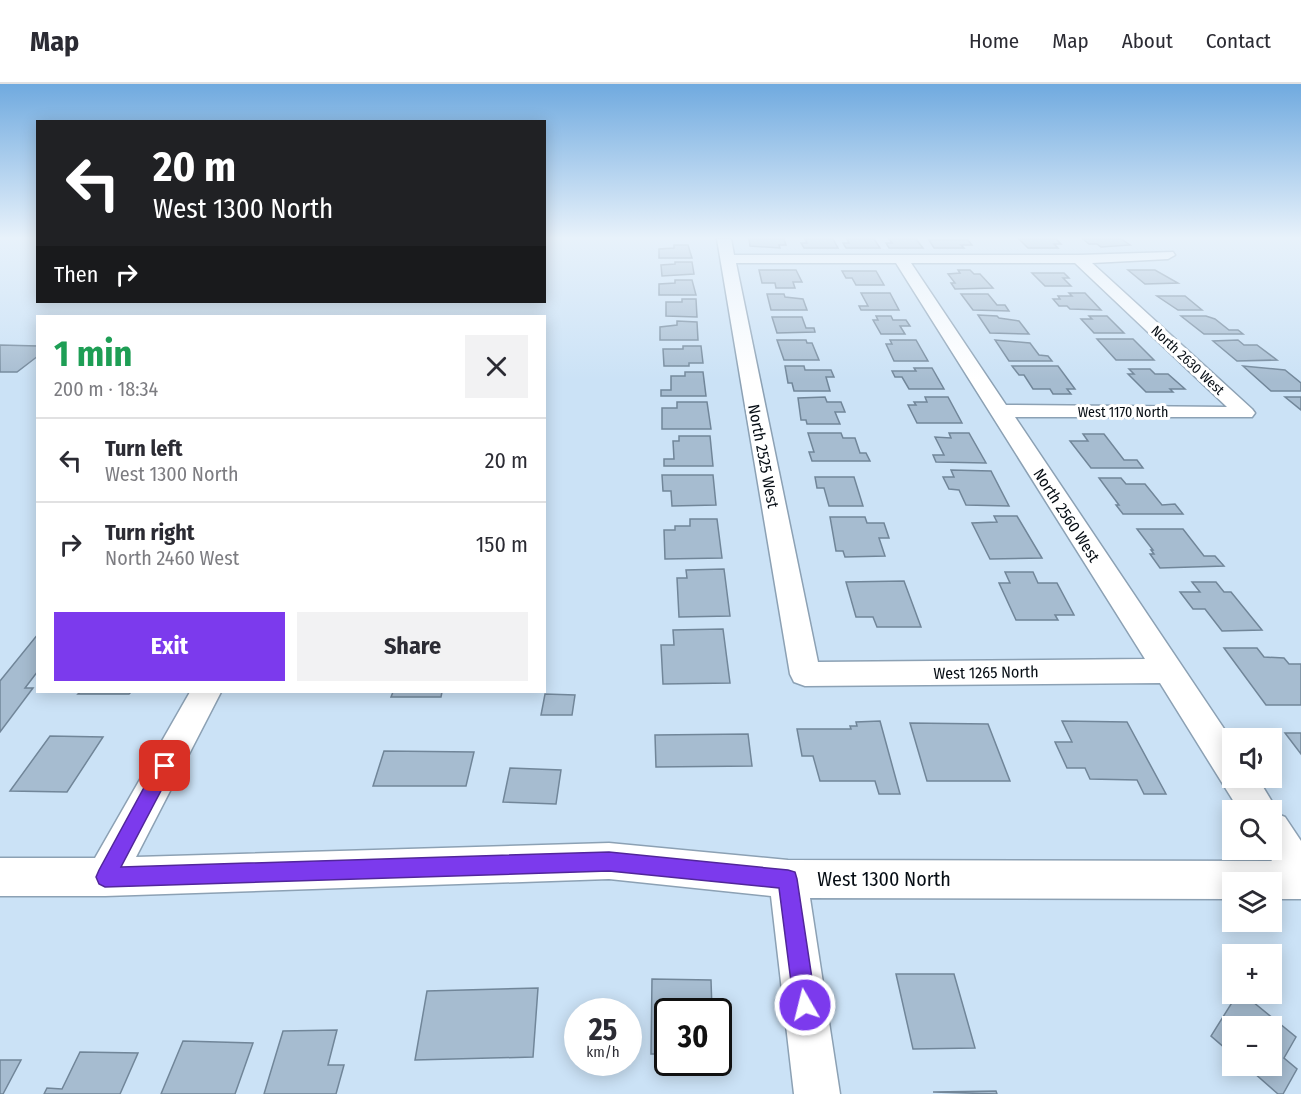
<!DOCTYPE html>
<html lang="en">
<head>
<meta charset="utf-8">
<style>
	body { margin:0; font-family:"Fira Sans Condensed",sans-serif; background:#f2f2f3; color:#2b2b33; height:100vh; display:flex; flex-direction:column; font-size:22px; white-space:nowrap }
	* { box-sizing:border-box; margin:0 }
	p { font-size:20px; color:#7c7c81 }
	.icon { flex:none; width:33px; height:33px; fill:none; stroke:currentColor; stroke-width:2; stroke-linecap:round; stroke-linejoin:round }
	.map { position:relative; flex:1; overflow:hidden }
	.sheet { position:absolute; left:36px; top:231px; width:510px; height:378px; display:flex; flex-direction:column; background:#fff; border-radius:0px; box-shadow:0 3px 15px #0003 }
	.sheet>* { flex:none }
	.guide { position:absolute; left:36px; top:36px; width:510px; height:183px; border-radius:0px; box-shadow:0 3px 15px #0003; background:#202124; color:#fff; overflow:hidden }
	.controls { position:absolute; left:1222px; top:644px; display:grid; gap:12px }
	.controls a { display:grid; place-items:center; width:60px; height:60px; border-radius:0px; background:#fff; box-shadow:0 3px 15px #0003; font-size:30px }
	.speed { position:absolute; left:564px; top:914px; display:flex; gap:12px; font-size:30px; font-weight:700; text-align:center }
	.speed>* { display:grid; place-content:center; width:78px; height:78px; border-radius:50%; background:#fff; box-shadow:0 3px 15px #0003; line-height:1 }
	.speed small { font-size:15px; font-weight:400 }
	.speed .limit { border:3px solid #111; border-radius:9px; background:#fff; color:#111 }
	.pin { position:absolute; display:grid; place-items:center; width:51px; height:51px; color:#fff; margin:-26px; border-radius:12px; box-shadow:0 3px 9px #0006 }
	.me { position:absolute; width:66px; margin:-33px; rotate:352deg; stroke-linejoin:round; filter:drop-shadow(0 0 4px #0008) }
	.turn { display:flex; align-items:center; gap:21px; height:126px; padding:0 18px; font-size:27px }
	.turn .icon { width:78px; height:78px; stroke-width:2.5 }
	.turn b { display:block; font-size:42px; line-height:51px }
	.then { display:flex; align-items:center; height:57px; padding:0 18px; background:#0003; gap:12px; font-size:22px }
	.round { display:grid; place-items:center; flex:none; width:63px; height:63px; border-radius:0px; background:#f2f2f3 }
	.summary { display:flex; align-items:center; justify-content:space-between; height:102px; padding:0 18px }
	h1 { font-size:36px; font-weight:700; line-height:45px; color:#1e9e55 }
	.primary-button { display:flex; gap:12px; margin-top:auto; padding:12px 18px }
	.primary-button a { flex:1; height:69px; border-radius:0px; background:#7c3aed; color:#fff; font-size:24px; font-weight:700; line-height:69px; text-align:center }
	.primary-button a+a { background:#f2f2f3; color:#2b2b33 }
	ul { padding:0; list-style:none }
	li { display:flex; align-items:center; gap:18px; height:84px; padding:0 18px; border-top:2px solid #e1e1e2 }
	li div { flex:1 }
	li b { display:block; font-size:22px }
	li em { font-style:normal }
	header { display:flex; align-items:center; gap:36px; box-sizing:border-box; height:84px; padding:0 30px; background:#fff; border-bottom:2px solid #e1e1e2 }
	header strong { font-size:28px }
	nav { display:flex; gap:33px; margin-inline-start:auto; font-size:21px }
	.map>svg:first-child { display:block }
	.building { fill:#a6bcd0; stroke:#718699; stroke-width:1.5 }
	.lines { fill:none; stroke-linecap:round; stroke-linejoin:round }
	.minor-casing { stroke:#8ca1b4; stroke-width:3 }
	.minor { fill:#fff; fill-rule:evenodd }
	.route { fill:#7c3aed; stroke:#51269a; stroke-width:1.5 }
	.labels { text-anchor:middle; stroke-width:6; stroke-linejoin:round; paint-order:stroke }
	.far-street-label { font-size:14px; fill:#060d14; stroke:#fff }
	.street-label { font-size:16px; fill:#060d14; stroke:#fff }
	.near-street-label { font-size:20px; fill:#060d14; stroke:#fff }
</style>
</head>
<body>
<header>
<strong>Map</strong>
<nav><a>Home</a><a>Map</a><a>About</a><a>Contact</a></nav>
</header>
<div class="map">
<svg width="1301" height="1010" viewBox="0 0 1301 1010">
	<rect width="100%" height="100%" fill="#cbe2f6"/>
	<g class="building">
		<polygon points="749,155 784,155 786,161 779,161 780,164 750,162"/>
		<polygon points="805,155 833,155 838,164 804,164 801,159 807,159"/>
		<polygon points="847,155 874,155 880,164 846,164 843,159 849,159"/>
		<polygon points="889,155 916,155 923,164 889,164 886,159 892,159"/>
		<polygon points="1019,155 1056,155 1061,160 1054,160 1058,164 1028,164"/>
		<polygon points="1083,155 1121,155 1130,161 1101,163 1097,160 1089,160"/>
		<polygon points="929,156 968,156 972,161 961,161 964,164 934,164"/>
		<polygon points="674,161 688,161 692,174 659,174 659,165 674,164"/>
		<polygon points="675,178 692,178 694,190 662,192 661,181 675,180"/>
		<polygon points="759,186 796,186 802,198 793,198 795,204 776,204 775,199 762,199"/>
		<polygon points="958,186 970,186 974,190 980,190 993,204 955,205 951,199 955,199 948,190 960,189"/>
		<polygon points="1128,186 1155,186 1178,199 1145,200"/>
		<polygon points="842,187 876,187 884,201 856,201 852,194 846,194"/>
		<polygon points="1032,189 1064,189 1069,194 1063,194 1071,202 1045,202"/>
		<polygon points="675,196 692,196 696,211 659,211 659,200 675,199"/>
		<polygon points="861,209 890,209 899,226 861,226 859,222 868,222"/>
		<polygon points="1069,209 1085,209 1101,226 1070,225 1067,222 1059,222 1053,215 1060,215 1058,212 1072,212"/>
		<polygon points="767,210 784,210 785,213 803,215 807,226 771,226"/>
		<polygon points="961,210 988,210 997,221 1005,221 1009,227 973,226"/>
		<polygon points="1157,212 1185,212 1202,226 1178,226"/>
		<polygon points="682,215 696,215 697,233 666,232 666,218 682,218"/>
		<polygon points="978,231 997,232 999,234 1019,237 1029,250 990,249"/>
		<polygon points="876,232 891,232 893,236 906,236 910,242 900,242 905,250 881,250 873,236 878,236"/>
		<polygon points="1089,232 1107,232 1124,249 1094,249 1081,235 1092,235"/>
		<polygon points="1181,232 1206,232 1215,235 1229,246 1238,246 1243,250 1204,250"/>
		<polygon points="772,233 802,233 806,244 814,244 815,248 777,249"/>
		<polygon points="677,237 697,238 698,256 660,256 660,243 677,241"/>
		<polygon points="1097,255 1133,255 1154,276 1116,276"/>
		<polygon points="777,256 806,256 807,259 812,259 819,276 784,276"/>
		<polygon points="890,256 916,256 928,277 894,277 886,260 892,260"/>
		<polygon points="995,256 1030,259 1039,271 1048,272 1052,277 1009,277"/>
		<polygon points="1238,256 1244,261 1257,261 1277,276 1237,277 1213,257"/>
		<polygon points="0,261 38,262 38,272 17,288 0,288"/>
		<polygon points="683,262 701,262 703,279 689,279 689,282 664,282 663,265 683,265"/>
		<polygon points="785,282 804,282 805,286 831,286 834,293 826,293 830,307 794,307 792,299 788,299"/>
		<polygon points="1012,282 1058,282 1075,305 1067,305 1071,310 1053,310 1050,305 1033,305 1024,291 1019,291"/>
		<polygon points="1243,282 1285,286 1301,299 1301,307 1271,307"/>
		<polygon points="914,284 932,284 944,305 909,305 902,293 895,293 892,287 916,287"/>
		<polygon points="1129,285 1150,285 1155,290 1168,290 1185,305 1170,305 1173,308 1146,308 1128,290 1134,290"/>
		<polygon points="685,288 703,288 706,312 661,312 661,306 671,306 671,292 685,292"/>
		<polygon points="825,313 827,318 841,318 845,328 835,328 840,340 807,340 806,336 801,336 798,314"/>
		<polygon points="925,313 948,313 962,339 917,339 908,321 916,321 914,318 927,318"/>
		<polygon points="1285,313 1301,313 1301,326"/>
		<polygon points="677,318 707,318 711,345 662,345 662,324 677,324"/>
		<polygon points="808,349 841,349 843,354 855,354 860,369 866,369 870,377 812,377 809,368 814,368"/>
		<polygon points="949,349 969,349 986,379 936,378 933,371 944,371 935,353 951,354"/>
		<polygon points="1083,350 1104,350 1124,376 1137,376 1143,384 1091,384 1070,357 1088,357"/>
		<polygon points="679,352 710,352 713,382 664,382 664,375 674,375 673,357 679,357"/>
		<polygon points="951,386 991,387 1009,422 966,421 959,406 949,405 943,393 954,393"/>
		<polygon points="662,391 713,391 716,421 672,422 671,407 663,407"/>
		<polygon points="815,393 854,393 863,422 829,422 824,404 817,404"/>
		<polygon points="1099,394 1121,394 1126,400 1145,400 1162,421 1175,420 1183,430 1123,430 1116,421 1119,421"/>
		<polygon points="994,432 1017,432 1042,474 990,475 972,439 997,438"/>
		<polygon points="830,433 865,433 867,439 884,439 889,454 879,454 885,472 845,473 843,467 836,467"/>
		<polygon points="690,435 717,435 722,474 665,475 664,446 675,446 675,442 690,442"/>
		<polygon points="1137,445 1183,445 1204,472 1215,472 1224,482 1160,484 1150,470 1154,470 1151,466 1153,466"/>
		<polygon points="724,485 730,532 679,533 677,494 687,494 686,486"/>
		<polygon points="1005,488 1033,488 1038,499 1057,499 1074,531 1055,531 1058,536 1016,536 999,499 1010,499"/>
		<polygon points="904,497 921,543 877,543 873,533 856,533 846,498"/>
		<polygon points="1192,498 1216,498 1224,508 1231,508 1262,546 1222,547 1205,525 1193,525 1180,508 1200,508"/>
		<polygon points="723,545 730,599 663,600 661,561 674,561 673,546"/>
		<polygon points="38,550 38,587 25,604 33,604 0,648 0,597"/>
		<polygon points="1224,564 1257,564 1264,573 1284,574 1289,580 1301,580 1301,621 1266,621"/>
		<polygon points="80,608 131,608 129,610 78,610"/>
		<polygon points="393,608 442,608 441,613 391,613"/>
		<polygon points="545,610 575,611 572,631 541,631"/>
		<polygon points="880,637 900,710 879,710 875,697 820,697 813,672 802,672 797,645 851,645 850,642 857,642 856,638"/>
		<polygon points="1062,637 1127,638 1166,710 1144,710 1137,696 1090,695 1085,684 1067,684 1055,658 1072,658"/>
		<polygon points="910,639 988,640 1010,697 927,697"/>
		<polygon points="1285,649 1301,649 1301,670"/>
		<polygon points="748,650 752,682 656,683 655,651"/>
		<polygon points="50,652 103,653 67,708 10,707"/>
		<polygon points="384,667 474,668 466,702 373,702"/>
		<polygon points="510,684 561,686 556,720 503,718"/>
		<polygon points="896,890 954,890 975,964 913,965"/>
		<polygon points="652,895 711,896 712,927 668,927 668,970 651,970"/>
		<polygon points="538,904 533,973 415,976 427,907"/>
		<polygon points="1238,909 1242,909 1296,953 1284,974 1297,985 1283,1010 1278,1010 1245,981 1272,981 1272,942 1233,942 1233,971 1211,952"/>
		<polygon points="337,946 328,981 344,981 336,1010 264,1010 283,947"/>
		<polygon points="183,957 253,959 235,1010 161,1010"/>
		<polygon points="80,968 138,969 120,1010 44,1010 47,1004 62,1005"/>
		<polygon points="0,976 21,976 3,1010 0,1010"/>
		<polygon points="996,1007 997,1010 933,1008"/>
	</g>
	<g class="lines">
		<defs>
			<path id="minor" d="M717 155H731L734 171H1079L1173 168 1175 171 1168 175 1092 179 1252 325 1255 329 1252 333H1015L1233 658V693H1257L1277 726 1275 729 1285 733 1301 757V815H1272V798H1233V815L810 814 840 1010H794L771 812 609 795 105 812H0V774H95L190 608H221L136 773 609 759 788 776 1272 777 1264 765H1272V726H1239L1160 599 805 602 794 598 790 590ZM736 179H896L1145 575 818 578ZM911 179H1075L1227 323 1006 321Z"/>
		</defs>
		<use href="#minor" class="minor-casing"/>
		<use href="#minor" class="minor"/>
	</g>
	<linearGradient id="sky" x2="0" y2="1"><stop stop-color="#70aadf"/><stop offset="0.52" stop-color="#e8f2fb"/><stop offset="1" stop-color="#e8f2fb" stop-opacity="0"/></linearGradient>
	<rect width="1301" height="296" fill="url(#sky)"/>
	<polygon class="route" points="165,674 171,676 174,682 121,783 609,768 788,786 795,788 797,795 816,921 813,929 805,932 797,929 794,921 779,804 609,787 105,803 99,800 96,793 99,786 159,676"/>
	<g class="labels">
		<g class="far-street-label">
			<text transform="translate(1188 276) rotate(43)" y="5">North 2630 West</text>
			<text x="1123" y="333">West 1170 North</text>
		</g>
		<g class="street-label">
			<text transform="translate(764 372) rotate(79)" y="6">North 2525 West</text>
			<text transform="translate(1067 431) rotate(57)" y="6">North 2560 West</text>
			<text transform="translate(986 588) rotate(-1)" y="6">West 1265 North</text>
		</g>
		<g class="near-street-label">
			<text x="884" y="802">West 1300 North</text>
		</g>
	</g>
</svg>
<div class="controls">
<a><svg class="icon" aria-label="sound" viewBox="0 0 24 24"><path d="M4 9h4l5-4v14l-5-4H4zM17 9q2 3 0 6"/></svg></a>
<a><svg class="icon" aria-label="search" viewBox="0 0 24 24"><circle cx="10" cy="10" r="6"/><path d="M15 15l6 6"/></svg></a>
<a><svg class="icon" aria-label="layers" viewBox="0 0 24 24"><path d="M12 4l9 5-9 5-9-5zM3 14l9 5 9-5"/></svg></a>
<a>+</a>
<a>−</a>
</div>
<div class="speed"><div>25<small>km/h</small></div><div class="limit">30</div></div>
<div class="pin" style="left:165px;top:682px;background:#d93025"><svg class="icon" aria-label="arrive" viewBox="0 0 24 24"><path d="M6 21V4h12l-3 4 3 4H6"/></svg></div>
<svg class="me" style="left:805px;top:921px" viewBox="-20 -20 40 40"><circle r="17" fill="#7c3aed" stroke="#fff" stroke-width="3"/><path d="M0-11L8 9 0 5-8 9z" fill="#fff"/></svg>
<div class="guide">
<div class="turn"><svg class="icon" aria-label="left" viewBox="0 0 24 24"><path d="M17 20v-9H6M10 6l-5 5 5 5"/></svg><div><b>20 m</b>West 1300 North</div></div>
<div class="then">Then<svg class="icon" aria-label="right" viewBox="0 0 24 24"><path d="M7 20v-9h11M14 6l5 5-5 5"/></svg></div>
</div>
<section class="sheet">
<div class="summary"><div><h1>1 min</h1><p>200 m · 18:34</p></div><a class="round"><svg class="icon" aria-label="close" viewBox="0 0 24 24"><path d="M6 6l12 12M18 6L6 18"/></svg></a></div>
<ul>
<li><svg class="icon" aria-label="left" viewBox="0 0 24 24"><path d="M17 20v-9H6M10 6l-5 5 5 5"/></svg><div><b>Turn left</b><p>West 1300 North</p></div><em>20 m</em></li>
<li><svg class="icon" aria-label="right" viewBox="0 0 24 24"><path d="M7 20v-9h11M14 6l5 5-5 5"/></svg><div><b>Turn right</b><p>North 2460 West</p></div><em>150 m</em></li>
</ul>
<div class="primary-button"><a>Exit</a><a>Share</a></div>
</section>
</div>
</body>
</html>
